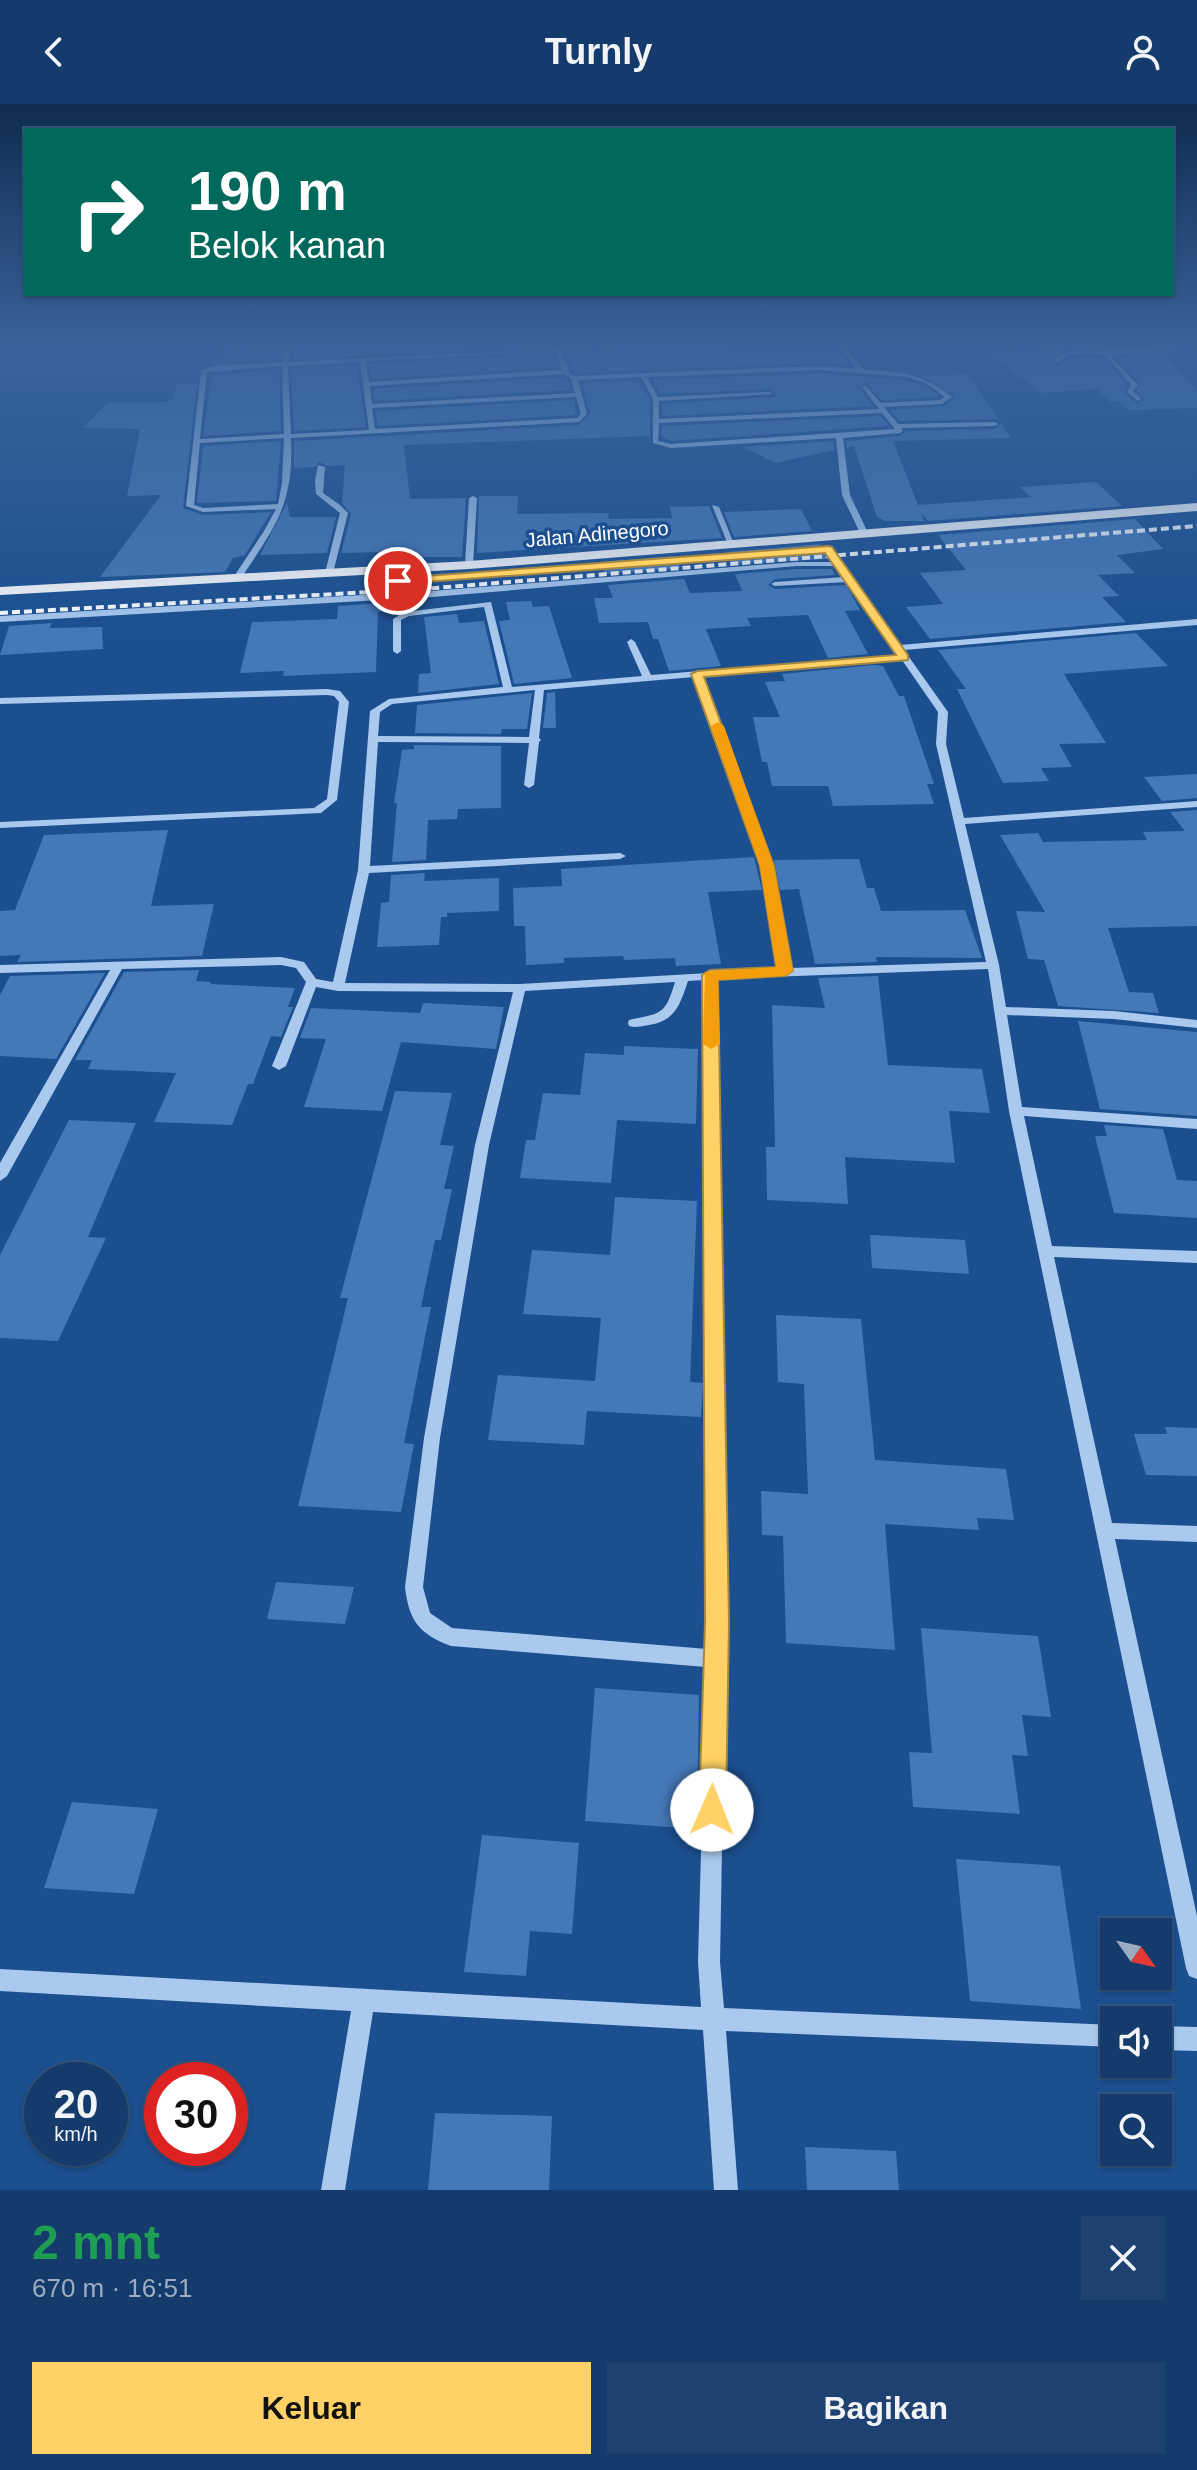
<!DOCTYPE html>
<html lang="id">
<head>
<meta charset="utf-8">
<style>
	body { margin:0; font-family:Helvetica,sans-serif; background:#1d4271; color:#f1f3f6; height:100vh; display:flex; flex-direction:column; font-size:30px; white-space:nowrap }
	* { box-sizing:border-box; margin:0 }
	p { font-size:26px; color:#9dadc1 }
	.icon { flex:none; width:44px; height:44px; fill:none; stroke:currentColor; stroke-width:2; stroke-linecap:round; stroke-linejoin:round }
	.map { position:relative; height:2086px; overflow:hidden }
	.drawer { display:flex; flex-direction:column; background:#143b6b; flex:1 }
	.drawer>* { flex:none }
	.hud { position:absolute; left:24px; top:24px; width:1150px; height:168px; border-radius:0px; box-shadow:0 2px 6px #0004,0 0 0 2px #33557e; background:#00695c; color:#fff; overflow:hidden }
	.needle { width:52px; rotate:124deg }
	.fabs { position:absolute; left:1100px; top:1814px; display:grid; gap:16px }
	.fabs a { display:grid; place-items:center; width:72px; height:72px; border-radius:0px; background:#143b6b; box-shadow:0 2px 6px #0004,0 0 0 2px #33557e; font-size:40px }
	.speed { position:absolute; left:24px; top:1958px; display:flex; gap:16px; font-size:40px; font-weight:700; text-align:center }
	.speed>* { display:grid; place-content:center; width:104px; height:104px; border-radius:50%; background:#143b6b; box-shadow:0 2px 6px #0004,0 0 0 2px #33557e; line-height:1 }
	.speed small { font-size:20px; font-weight:400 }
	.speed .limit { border:12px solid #d22; background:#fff; color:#111 }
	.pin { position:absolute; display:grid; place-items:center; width:68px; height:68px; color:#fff; margin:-34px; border:4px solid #fff; border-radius:50%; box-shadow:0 2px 8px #0007 }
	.me { position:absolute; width:88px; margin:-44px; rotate:1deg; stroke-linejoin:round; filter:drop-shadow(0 0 6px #0008) }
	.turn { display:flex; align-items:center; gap:28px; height:168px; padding:0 32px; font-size:36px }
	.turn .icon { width:104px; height:104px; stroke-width:2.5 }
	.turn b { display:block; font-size:56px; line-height:68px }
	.round { display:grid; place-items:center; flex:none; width:84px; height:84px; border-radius:0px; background:#1d4271 }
	.summary { display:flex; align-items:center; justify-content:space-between; height:136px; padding:0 32px }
	h1 { font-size:48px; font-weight:600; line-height:60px; color:#1e9e55 }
	.action { display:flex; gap:16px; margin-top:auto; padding:16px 32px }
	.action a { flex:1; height:92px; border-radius:0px; background:#ffd166; color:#111; font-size:32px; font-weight:600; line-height:92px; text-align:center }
	.action a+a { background:#1d4271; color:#f1f3f6 }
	header { display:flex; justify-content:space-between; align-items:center; height:104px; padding:0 32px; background:#143b6b; font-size:36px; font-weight:600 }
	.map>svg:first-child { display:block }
	.building { fill:#4478b7 }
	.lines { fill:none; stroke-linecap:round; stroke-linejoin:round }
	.minor { fill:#a9c9ee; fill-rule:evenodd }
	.highway { fill:#fff; fill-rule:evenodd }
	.rail { stroke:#fff; stroke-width:4; stroke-dasharray:8 4; stroke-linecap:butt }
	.route { fill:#ffd166; stroke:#a68842; stroke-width:2 }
	.slow { fill:#f59e0b }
	.labels { text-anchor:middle; stroke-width:7; stroke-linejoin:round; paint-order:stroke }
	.far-street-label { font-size:20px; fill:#fff; stroke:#1b4f8f }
</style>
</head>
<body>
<header><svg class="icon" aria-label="back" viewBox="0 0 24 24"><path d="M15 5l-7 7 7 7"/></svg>Turnly<svg class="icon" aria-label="person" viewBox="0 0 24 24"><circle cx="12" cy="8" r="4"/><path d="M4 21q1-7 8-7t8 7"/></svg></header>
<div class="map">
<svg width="1197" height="2086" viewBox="0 0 1197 2086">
	<rect width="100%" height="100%" fill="#1b4f8f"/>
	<g class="building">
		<polygon points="293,242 506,242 507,244 292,255"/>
		<polygon points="619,242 709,242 711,245 730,244 735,250 783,252 841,250 850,261 820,259 576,269 565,250 616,245"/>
		<polygon points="1058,242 1120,242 1067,245 1055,250 1050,259 1057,262 1074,254 1104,254 1127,281 1125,290 1138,300 1144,295 1137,287 1140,279 1116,254 1162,249 1197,287 1197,304 1128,306 1118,297 1110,298 1097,285 1041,289 991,249 1062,245"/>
		<polygon points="281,243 280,255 213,259 213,254 223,253 224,245"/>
		<polygon points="553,250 558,263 372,275 369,260"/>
		<polygon points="357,261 366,323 294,327 291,265"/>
		<polygon points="279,265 281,327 203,332 212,271"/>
		<polygon points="820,269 906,276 925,282 940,293 882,296 865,278 860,285 873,302 662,312 662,300 773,293 776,290 770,285 660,290 652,276"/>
		<polygon points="967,270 1000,317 995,315 899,317 890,306 944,302 954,295 954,291 923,272"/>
		<polygon points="563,273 568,277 571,286 375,297 373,285"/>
		<polygon points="639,276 650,296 650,332 404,341 410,395 466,394 462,453 407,453 408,457 383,459 385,448 341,449 351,410 342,399 345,361 328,362 319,358 315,363 294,364 294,337 579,321 590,309 582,279"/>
		<polygon points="177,280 197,280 183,404 203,411 271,408 245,451 233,454 225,468 100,473 161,391 127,392 140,325 83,324 108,298 164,298 172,296"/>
		<polygon points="574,296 576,311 378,322 375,307"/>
		<polygon points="881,312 889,322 671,337 661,332 662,322"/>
		<polygon points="1001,319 1011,334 893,337 918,401 1031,393 1020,383 1096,378 1122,402 928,417 921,409 924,417 885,417 877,413 854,342 847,344 846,337 900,332 906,327 995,325"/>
		<polygon points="281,337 276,397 197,399 203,342"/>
		<polygon points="833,337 834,346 775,359 743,343"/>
		<polygon points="479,392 518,392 517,410 608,409 609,415 672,414 670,403 709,402 722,434 477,449"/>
		<polygon points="287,399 290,413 336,413 327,449 260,451"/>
		<polygon points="801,405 812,427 734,433 724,408"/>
		<polygon points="1135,415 1163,445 1117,451 1135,469 1098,471 1119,492 1102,493 1126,518 930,535 906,503 943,500 920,469 966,466 938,431"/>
		<polygon points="819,440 827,455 731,460 726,448"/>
		<polygon points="675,452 680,464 605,470 600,458"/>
		<polygon points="797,465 832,465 835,471 775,475 768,481 775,485 846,481 860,506 845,507 868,550 828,554 808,511 747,514 751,522 706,525 721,562 669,567 658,535 653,535 648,518 599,519 594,494 613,494 608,481 684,475 690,489 742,487 735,470"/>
		<polygon points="409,471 411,485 380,487 382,473"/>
		<polygon points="412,497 413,504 378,508 376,568 283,572 284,567 240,569 252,518 337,515 338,502"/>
		<polygon points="531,497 533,503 549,502 572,574 514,580 499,517 510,516 506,498"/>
		<polygon points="457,510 459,519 484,517 499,580 418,589 419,570 431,569 424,513"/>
		<polygon points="52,519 50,524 102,523 103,545 0,551 9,522"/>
		<polygon points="1136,529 1168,562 1064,570 1106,639 1059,640 1072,663 1041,664 1049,677 1003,679 957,585 966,585 938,546"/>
		<polygon points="874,561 883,562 899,592 904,592 934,680 927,680 934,700 833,702 828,682 772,682 767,658 762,658 753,613 780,613 765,578 785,577 782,570"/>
		<polygon points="555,588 556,624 543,624 547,589"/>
		<polygon points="532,589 527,625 502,625 501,630 415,629 417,601"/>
		<polygon points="414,641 501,642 501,704 458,705 457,715 428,716 426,756 392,758 397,699 394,699 402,646 414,645"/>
		<polygon points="1197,670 1197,694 1162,697 1144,673"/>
		<polygon points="1197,706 1197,822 1108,824 1129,888 1153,889 1159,909 1058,902 1044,856 1028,855 1016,807 1045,808 1000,731 1038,729 1043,738 1147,736 1143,728 1185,727 1170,708"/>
		<polygon points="168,726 151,802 214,800 202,852 17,858 21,851 0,852 0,807 15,806 44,731"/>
		<polygon points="754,753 762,786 708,788 721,860 676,862 675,854 624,856 623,852 564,854 564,859 526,861 525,822 514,822 513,784 562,782 561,765"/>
		<polygon points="859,755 867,784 874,784 881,807 965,806 982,854 876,853 877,858 815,860 799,785 780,786 774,756"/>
		<polygon points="425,769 424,777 499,774 499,807 447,809 447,813 441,813 439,841 377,843 381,799 389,798 391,771"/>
		<polygon points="199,866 196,877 211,878 210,880 295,884 288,903 293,903 281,933 271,932 253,980 248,980 232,1021 154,1018 176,969 88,965 92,956 75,956 124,868"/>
		<polygon points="105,869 56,955 0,952 0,891 10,872"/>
		<polygon points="878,872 888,961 982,965 990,1009 949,1007 955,1059 845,1053 848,1100 767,1096 766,1043 775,1043 772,901 825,904 818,874"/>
		<polygon points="423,899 504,903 496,945 401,938 382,1007 304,1003 326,935 300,934 311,904 420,909"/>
		<polygon points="1078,917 1197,928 1197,1012 1100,1005"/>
		<polygon points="624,942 698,945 696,1020 617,1016 611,1079 520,1074 526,1036 535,1036 543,989 580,991 585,949 624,951"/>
		<polygon points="395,987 452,989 440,1041 454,1042 444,1085 452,1085 441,1136 435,1136 421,1203 431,1203 404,1339 414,1340 401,1408 298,1402 348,1194 340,1194"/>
		<polygon points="69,1016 136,1019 88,1133 106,1134 58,1237 0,1234 0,1151"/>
		<polygon points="1104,1021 1163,1025 1177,1076 1197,1077 1197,1114 1114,1109 1095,1032 1107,1032"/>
		<polygon points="615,1093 697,1097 690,1278 703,1279 701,1313 587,1307 584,1341 488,1336 498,1271 595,1277 601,1214 523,1210 532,1146 610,1151"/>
		<polygon points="870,1131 965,1136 969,1170 872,1164"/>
		<polygon points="776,1211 861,1215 875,1356 1006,1365 1014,1416 977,1414 979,1426 885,1420 895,1546 786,1539 783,1432 762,1431 761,1387 808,1390 804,1280 778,1278"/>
		<polygon points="1165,1323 1197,1324 1197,1372 1146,1371 1134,1330 1167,1330"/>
		<polygon points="276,1478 354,1483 345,1520 267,1515"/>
		<polygon points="921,1524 1038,1532 1051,1613 1022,1611 1028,1652 1012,1651 1020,1710 913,1703 909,1648 932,1649"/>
		<polygon points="595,1584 699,1591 697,1725 585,1717"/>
		<polygon points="72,1698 158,1705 134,1790 44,1784"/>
		<polygon points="482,1731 579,1739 572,1830 530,1827 526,1872 464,1868"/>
		<polygon points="956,1755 1060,1762 1081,1905 970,1897"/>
		<polygon points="435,2009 552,2012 549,2086 428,2086"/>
		<polygon points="805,2043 896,2047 899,2086 807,2086"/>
	</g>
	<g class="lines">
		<g class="minor">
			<path d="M284 242H290L289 258 616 242 561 247 570 270 575 272 820 262 857 265 838 242H844L864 266C900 268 923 269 952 293L942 300 884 303 898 320 995 318 998 320 995 322 901 324 903 327 900 329 843 334 850 391 868 429 864 431 860 429 842 391 836 334 671 344 653 339V295L641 273 578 276 587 310 579 318 291 334C294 402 275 422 240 476H237L233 474 264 427 276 405 203 408 186 402 201 267 213 262 283 258ZM555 247 562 266 369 278 366 257ZM360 258 369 326 291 330 288 262ZM282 262 284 330 200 335 207 268ZM820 266 907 273 926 279 945 293 940 296 881 299 865 281 862 283 879 305 659 315V297L773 290 770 288 658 293 647 273ZM564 270 571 275 575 289 372 300 370 282ZM576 293 581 310 577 314 375 325 372 304ZM882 309 895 325 671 340 658 337 659 319ZM284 334 282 379 278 400 203 404 194 401 200 339Z"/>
			<path d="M1172 242H1196L1110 252 1138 281 1133 287 1141 295 1138 297 1127 288 1131 281 1105 251C1089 251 1069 247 1058 259L1053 258 1056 253 1068 248Z"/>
			<polygon points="318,361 325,363 323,389 340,401 348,409 333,469 329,471 325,469 340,409 316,390 315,376"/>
			<polygon points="473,392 477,394 473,461 469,463 465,461 469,394"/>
			<polygon points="712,401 719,403 734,440 727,438"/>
			<path d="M828 443 843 458 900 541 1197 515V521L904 546 948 608 946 640 964 714 1197 697V703L965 720 999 861 1006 903 1114 907 1197 916V924L1114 915 1007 911 1022 1003 1197 1015V1025L1024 1012 1052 1142 1197 1147V1159L1054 1153 1112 1419 1197 1422V1438L1115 1435 1197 1812V1875L1189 1872 1186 1864 1009 1007 988 865 716 875 726 1518 720 1858 724 1904 1114 1921V1943L726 1927 738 2086H714L703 1926 373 1908 345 2086H321L351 1907 0 1887V1865L701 1903 698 1858 706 1563 451 1542C419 1530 409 1517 405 1483L424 1334 475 1041 513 888 338 887 316 883 286 962 279 966 272 962 306 878 296 864 281 861 122 865 7 1072 0 1077V1059L110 866 0 869V861L281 853 304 858 316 875 333 878 358 766 370 607 389 595 503 583 484 503 409 512 401 516V547L397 550 393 547V515L404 508 491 498 512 583 642 572 627 538 631 535 635 538 651 571 898 551 847 478 775 482 771 480 775 478 844 473 836 462H797L432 493 0 518V512L432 487 797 458H833L824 445ZM902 556 938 608 936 640 986 858 791 864 773 762 703 572ZM694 573 761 762 779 865 520 880 345 879 369 769 620 755 626 752 620 749 370 762 378 638 529 639 524 681 529 684 534 681 539 638 541 636 539 634 544 586ZM535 586 529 633 378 632 380 608 392 600ZM704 876 707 1545 452 1524 430 1509 423 1483 440 1334 489 1041 525 887 675 878C665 911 662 909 629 916L628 919 629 922 634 923C671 920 677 911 688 877Z"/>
			<polygon points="327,585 340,587 349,598 337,696 321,709 0,724 0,718 314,704 327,695 339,598 334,592 327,591 0,600 0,594"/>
			<polygon points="1158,1922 1197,1923 1197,1947 1158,1946"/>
		</g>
		<polygon class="highway" points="1197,399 1197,407 469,465 0,491 0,483 469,457"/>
		<polyline class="rail" points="0,509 423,485 1197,422"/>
	</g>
	<linearGradient id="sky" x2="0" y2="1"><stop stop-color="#0f2b4f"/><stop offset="0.45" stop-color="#39639b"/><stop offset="1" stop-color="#39639b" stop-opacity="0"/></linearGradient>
	<rect width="1197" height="534" fill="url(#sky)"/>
	<polygon class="route" points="828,442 832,443 908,551 908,556 704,573 774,762 793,867 785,872 718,876 729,1518 726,1706 722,1716 712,1720 703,1716 699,1706 705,1518 702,871 710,866 776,863 760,762 691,570 697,567 896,551 825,449 398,480 393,477 398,474"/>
	<polygon class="slow" points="718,618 724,622 774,762 793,867 785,872 718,876 720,940 711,945 703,940 705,868 776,863 760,762 711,622"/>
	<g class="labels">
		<g class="far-street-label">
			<text transform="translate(597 430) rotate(-5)" y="7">Jalan Adinegoro</text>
		</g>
	</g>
</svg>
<div class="fabs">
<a><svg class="needle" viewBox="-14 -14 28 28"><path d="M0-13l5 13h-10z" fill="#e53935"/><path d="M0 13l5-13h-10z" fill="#9dadc1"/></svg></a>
<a><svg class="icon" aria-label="sound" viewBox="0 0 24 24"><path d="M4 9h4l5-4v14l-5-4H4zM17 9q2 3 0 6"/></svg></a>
<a><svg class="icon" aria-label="search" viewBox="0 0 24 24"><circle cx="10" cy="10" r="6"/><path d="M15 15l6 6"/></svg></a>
</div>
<div class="speed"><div>20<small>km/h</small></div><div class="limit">30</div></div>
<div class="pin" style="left:398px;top:477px;background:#d93025"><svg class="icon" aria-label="arrive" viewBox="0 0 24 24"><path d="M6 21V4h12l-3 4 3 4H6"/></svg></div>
<svg class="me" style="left:712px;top:1706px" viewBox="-20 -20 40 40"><circle r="19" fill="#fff"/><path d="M0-13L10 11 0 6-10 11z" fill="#ffd166"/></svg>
<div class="hud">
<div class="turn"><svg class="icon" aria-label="right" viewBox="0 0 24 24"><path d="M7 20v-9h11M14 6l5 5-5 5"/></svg><div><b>190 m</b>Belok kanan</div></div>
</div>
</div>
<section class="drawer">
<div class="summary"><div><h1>2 mnt</h1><p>670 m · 16:51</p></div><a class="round"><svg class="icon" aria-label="close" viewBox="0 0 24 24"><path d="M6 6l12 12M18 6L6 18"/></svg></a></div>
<div class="action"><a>Keluar</a><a>Bagikan</a></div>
</section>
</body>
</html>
